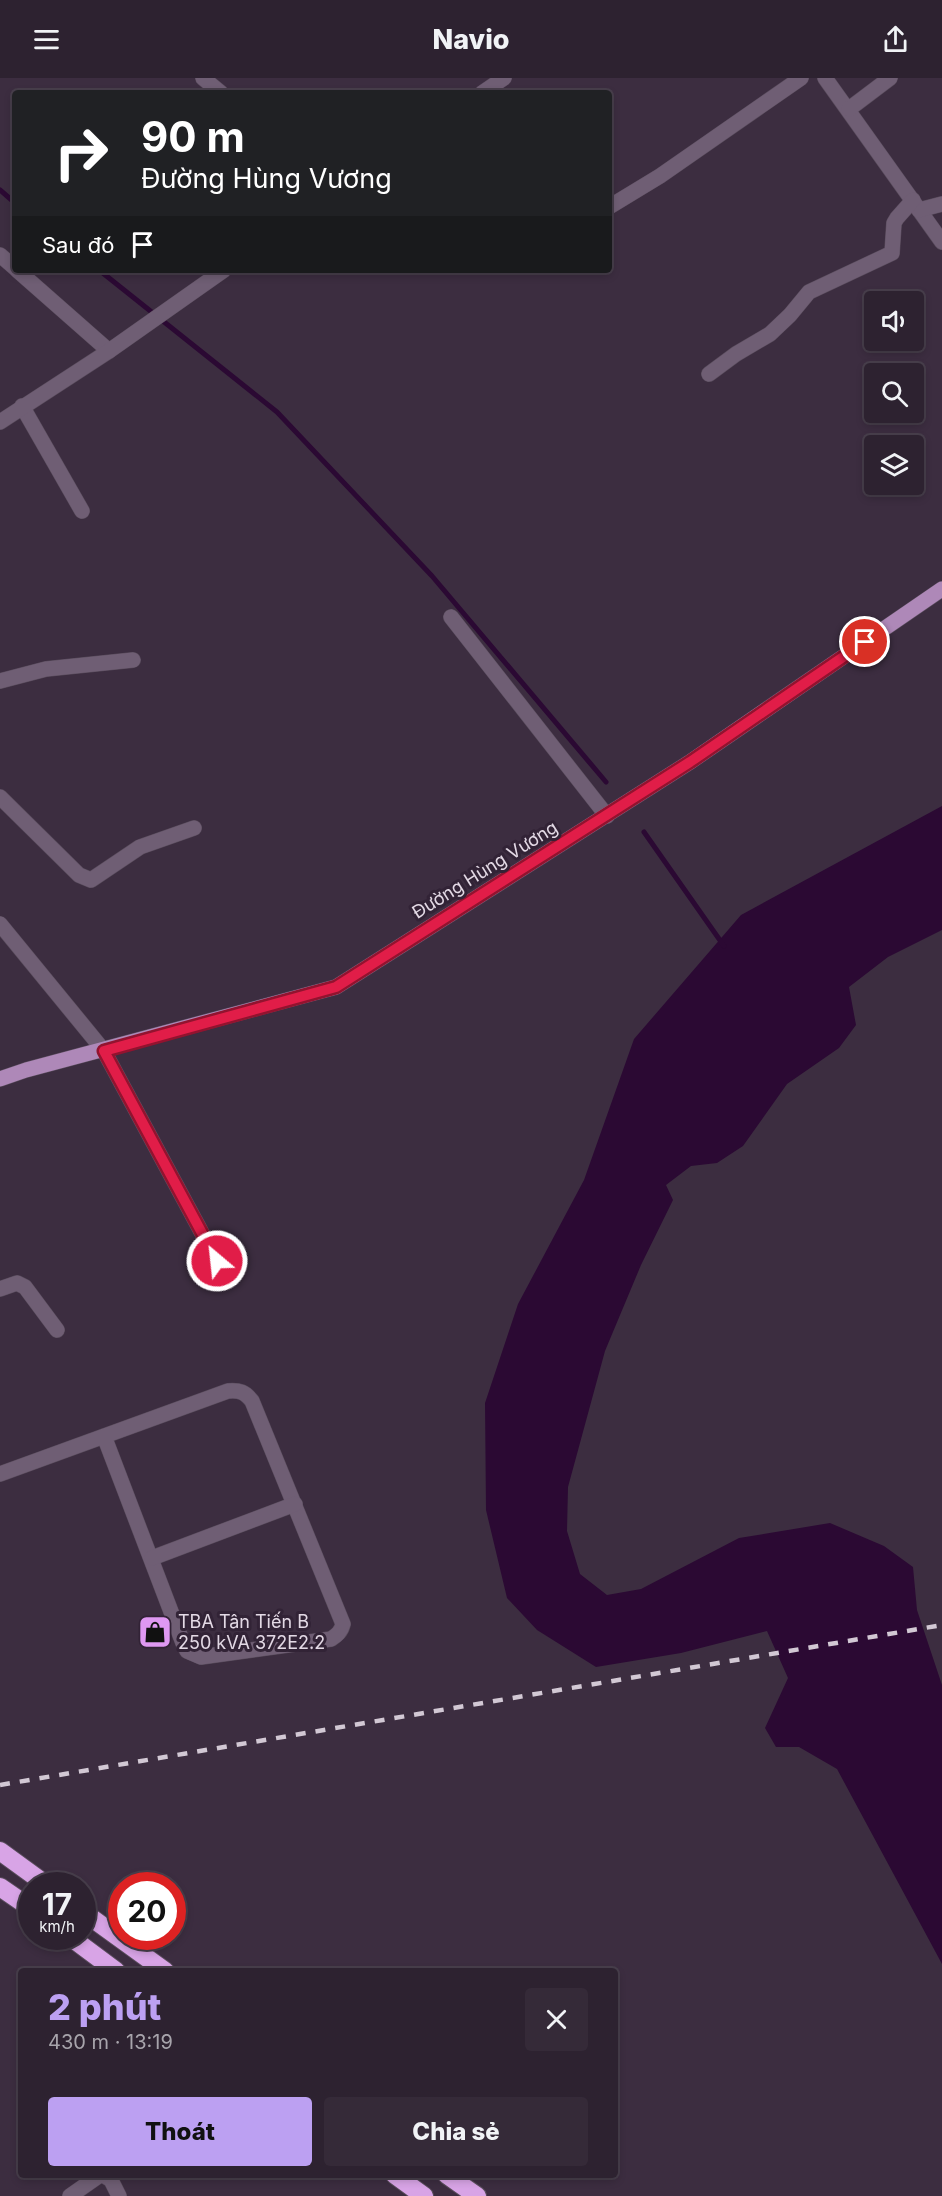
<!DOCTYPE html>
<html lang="vi">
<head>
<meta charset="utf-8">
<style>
	body { margin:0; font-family:Inter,sans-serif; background:#352a38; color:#f1f3f6; height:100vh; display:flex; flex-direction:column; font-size:22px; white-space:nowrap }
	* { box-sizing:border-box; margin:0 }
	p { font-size:20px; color:#a7a4ab }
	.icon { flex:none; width:33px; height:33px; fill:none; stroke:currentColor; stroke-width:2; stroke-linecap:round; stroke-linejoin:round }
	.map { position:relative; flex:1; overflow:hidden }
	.side { position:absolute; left:18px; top:1890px; width:600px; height:210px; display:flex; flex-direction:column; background:#2d2230; border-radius:6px; box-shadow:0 3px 9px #0003,0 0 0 2px #483f4c }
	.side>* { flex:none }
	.guide { position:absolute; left:12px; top:12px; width:600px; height:183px; border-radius:6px; box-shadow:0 3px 9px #0003,0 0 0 2px #483f4c; background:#202124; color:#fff; overflow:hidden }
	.tools { position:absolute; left:864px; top:213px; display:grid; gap:12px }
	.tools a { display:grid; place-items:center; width:60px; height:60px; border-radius:6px; background:#2d2230; box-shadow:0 3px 9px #0003,0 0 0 2px #483f4c; font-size:30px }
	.speed { position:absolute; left:18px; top:1794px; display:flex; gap:12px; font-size:30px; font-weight:700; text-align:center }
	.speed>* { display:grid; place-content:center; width:78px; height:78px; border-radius:50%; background:#2d2230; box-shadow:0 3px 9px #0003,0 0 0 2px #483f4c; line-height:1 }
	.speed small { font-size:15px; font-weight:400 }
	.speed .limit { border:9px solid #d22; background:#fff; color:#111 }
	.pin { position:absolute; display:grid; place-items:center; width:51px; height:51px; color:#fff; margin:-26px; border:3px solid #fff; border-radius:50%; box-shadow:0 2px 6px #0007 }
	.me { position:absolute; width:66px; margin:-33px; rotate:332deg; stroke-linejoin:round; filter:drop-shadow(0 0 4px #0008) }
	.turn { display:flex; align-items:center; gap:21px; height:126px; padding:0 30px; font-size:27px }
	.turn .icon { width:78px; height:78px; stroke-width:2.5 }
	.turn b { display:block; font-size:42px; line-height:51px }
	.then { display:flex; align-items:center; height:57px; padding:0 30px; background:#0003; gap:12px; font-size:22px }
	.round { display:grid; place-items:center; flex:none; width:63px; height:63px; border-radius:6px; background:#352a38 }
	.overview { display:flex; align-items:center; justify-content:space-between; height:102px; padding:0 30px }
	h1 { font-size:36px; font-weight:800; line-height:45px; color:#bca0f2 }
	.primary-button { display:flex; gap:12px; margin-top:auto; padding:12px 30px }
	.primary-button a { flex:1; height:69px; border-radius:6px; background:#bca0f2; color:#111; font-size:24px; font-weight:800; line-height:69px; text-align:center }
	.primary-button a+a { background:#352a38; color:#f1f3f6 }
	header { display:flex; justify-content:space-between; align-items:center; height:78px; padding:0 30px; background:#2d2230; font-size:27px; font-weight:800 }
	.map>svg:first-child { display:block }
	.water { fill:#2b0933 }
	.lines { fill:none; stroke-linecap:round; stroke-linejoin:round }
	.stream { stroke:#2b0933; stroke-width:5 }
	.minor-casing { stroke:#594c5c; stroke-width:16 }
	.major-casing { stroke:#594c5c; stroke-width:16 }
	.highway-casing { stroke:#594c5c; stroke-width:20 }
	.minor { stroke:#6f5e74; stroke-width:15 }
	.major { stroke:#ae88b8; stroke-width:15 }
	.highway { stroke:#d8a4e6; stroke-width:18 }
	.rail { stroke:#d2c8d4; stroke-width:4.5; stroke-dasharray:10 10; stroke-linecap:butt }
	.route-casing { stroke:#92132f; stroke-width:15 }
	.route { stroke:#e11d48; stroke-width:10 }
	.labels { text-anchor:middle; stroke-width:6; stroke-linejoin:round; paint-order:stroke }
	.street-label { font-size:18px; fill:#e3d9e5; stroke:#322336 }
	.poi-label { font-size:18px; fill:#e3d9e5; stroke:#322336; text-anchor:start }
</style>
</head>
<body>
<header><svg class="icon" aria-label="menu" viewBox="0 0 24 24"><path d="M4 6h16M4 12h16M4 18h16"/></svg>Navio<svg class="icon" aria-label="share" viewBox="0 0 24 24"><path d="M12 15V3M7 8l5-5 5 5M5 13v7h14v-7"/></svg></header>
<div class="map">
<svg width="942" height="2118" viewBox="0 0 942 2118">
	<rect width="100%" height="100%" fill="#3c2d40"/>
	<polygon class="water" points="942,728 942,852 888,879 849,909 856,947 839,970 787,1006 743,1068 717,1085 691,1088 666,1107 673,1122 641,1187 605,1273 568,1409 567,1453 580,1496 607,1517 641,1511 739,1460 830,1445 884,1468 913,1489 917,1532 942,1607 942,1886 837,1691 799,1669 776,1669 765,1650 788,1600 767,1553 681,1575 596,1589 537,1552 507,1520 486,1432 485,1325 518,1226 584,1102 634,961 741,837"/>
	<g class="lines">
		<g class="stream">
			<polyline points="0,112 15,125"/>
			<polyline points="99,192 277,334 432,498 606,704"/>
			<polyline points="644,754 724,868"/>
		</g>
		<defs>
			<g id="minor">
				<polyline points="203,0 221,15"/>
				<polyline points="825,0 942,164"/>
				<polyline points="482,15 504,0"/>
				<polyline points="849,31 890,0"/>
				<polyline points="609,129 660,98 801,0"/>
				<polyline points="919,132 942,126"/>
				<polyline points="0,177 15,190"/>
				<polyline points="17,192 109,273"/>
				<polyline points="709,296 736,276 770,256 790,237 809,214 892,175 894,145 897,140 913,122"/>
				<polyline points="22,328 82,433"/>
				<polyline points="0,344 109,273 224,192"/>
				<polyline points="451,539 607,738"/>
				<polyline points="0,603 46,591 133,582"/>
				<polyline points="0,719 79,797 91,802 140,769 194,750"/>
				<polyline points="0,846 104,973 217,1183"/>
				<polyline points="0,1211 17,1205 25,1209 57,1252"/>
				<path d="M0 1396 228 1313C240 1312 245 1314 252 1323L343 1546C341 1554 337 1557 331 1561L201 1579 187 1573 183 1565 104 1358"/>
				<polyline points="152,1480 295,1426"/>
				<polyline points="103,2097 111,2102 119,2118"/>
				<polyline points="70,2118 100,2097"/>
			</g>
			<polyline id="major" points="0,1001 26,992 336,909 690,684 942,511"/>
			<g id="highway">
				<polyline points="0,1773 48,1808"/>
				<polyline points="0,1809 32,1831"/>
				<polyline points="82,1833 165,1893"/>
				<polyline points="69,1858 116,1893"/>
				<polyline points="395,2097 424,2118"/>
				<polyline points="447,2097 477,2118"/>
			</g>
		</defs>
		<use href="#minor" class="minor-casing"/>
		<use href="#major" class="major-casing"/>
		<use href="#highway" class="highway-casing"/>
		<use href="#minor" class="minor"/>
		<use href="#major" class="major"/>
		<use href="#highway" class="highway"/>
		<polyline class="rail" points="0,1707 942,1547"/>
	</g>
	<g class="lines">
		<defs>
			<polyline id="route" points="217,1183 104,973 336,909 690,684 865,564"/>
		</defs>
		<use href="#route" class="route-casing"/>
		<use href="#route" class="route"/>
	</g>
	<defs>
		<symbol id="shop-square" viewBox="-11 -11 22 22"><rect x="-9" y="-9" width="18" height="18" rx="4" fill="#df98f2" stroke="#322336"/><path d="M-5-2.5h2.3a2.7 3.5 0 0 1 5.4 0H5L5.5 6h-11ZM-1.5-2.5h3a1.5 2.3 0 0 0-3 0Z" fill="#111"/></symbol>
	</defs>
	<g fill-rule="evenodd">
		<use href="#shop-square" x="136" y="1535" width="38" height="38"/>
	</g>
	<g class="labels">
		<g class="street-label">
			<text transform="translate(485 792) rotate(-32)" y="6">Đường Hùng Vương</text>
		</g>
		<g class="poi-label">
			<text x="178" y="1550">TBA Tân Tiến B<tspan x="178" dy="21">250 kVA 372E2.2</tspan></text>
		</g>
	</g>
</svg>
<div class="tools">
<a><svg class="icon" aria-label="sound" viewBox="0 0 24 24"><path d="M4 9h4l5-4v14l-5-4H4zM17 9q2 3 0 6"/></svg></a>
<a><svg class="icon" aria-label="search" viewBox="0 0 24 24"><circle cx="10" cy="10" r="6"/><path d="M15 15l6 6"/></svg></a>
<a><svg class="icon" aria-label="layers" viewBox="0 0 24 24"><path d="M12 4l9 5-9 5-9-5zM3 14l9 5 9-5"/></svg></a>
</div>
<div class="speed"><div>17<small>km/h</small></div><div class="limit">20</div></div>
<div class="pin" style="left:865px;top:564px;background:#d93025"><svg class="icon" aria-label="arrive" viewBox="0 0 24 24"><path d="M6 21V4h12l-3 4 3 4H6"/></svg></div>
<svg class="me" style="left:217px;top:1183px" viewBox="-20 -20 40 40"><circle r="17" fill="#e11d48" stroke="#fff" stroke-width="3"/><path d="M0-11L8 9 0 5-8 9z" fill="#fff"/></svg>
<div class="guide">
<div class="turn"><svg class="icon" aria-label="right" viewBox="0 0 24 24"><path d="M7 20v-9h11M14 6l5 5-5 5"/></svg><div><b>90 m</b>Đường Hùng Vương</div></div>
<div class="then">Sau đó<svg class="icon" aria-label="arrive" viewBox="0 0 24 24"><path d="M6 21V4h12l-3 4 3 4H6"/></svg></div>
</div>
<section class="side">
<div class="overview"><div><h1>2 phút</h1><p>430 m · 13:19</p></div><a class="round"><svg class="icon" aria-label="close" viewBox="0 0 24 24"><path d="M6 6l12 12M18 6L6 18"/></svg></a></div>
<div class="primary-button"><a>Thoát</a><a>Chia sẻ</a></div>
</section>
</div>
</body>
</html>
